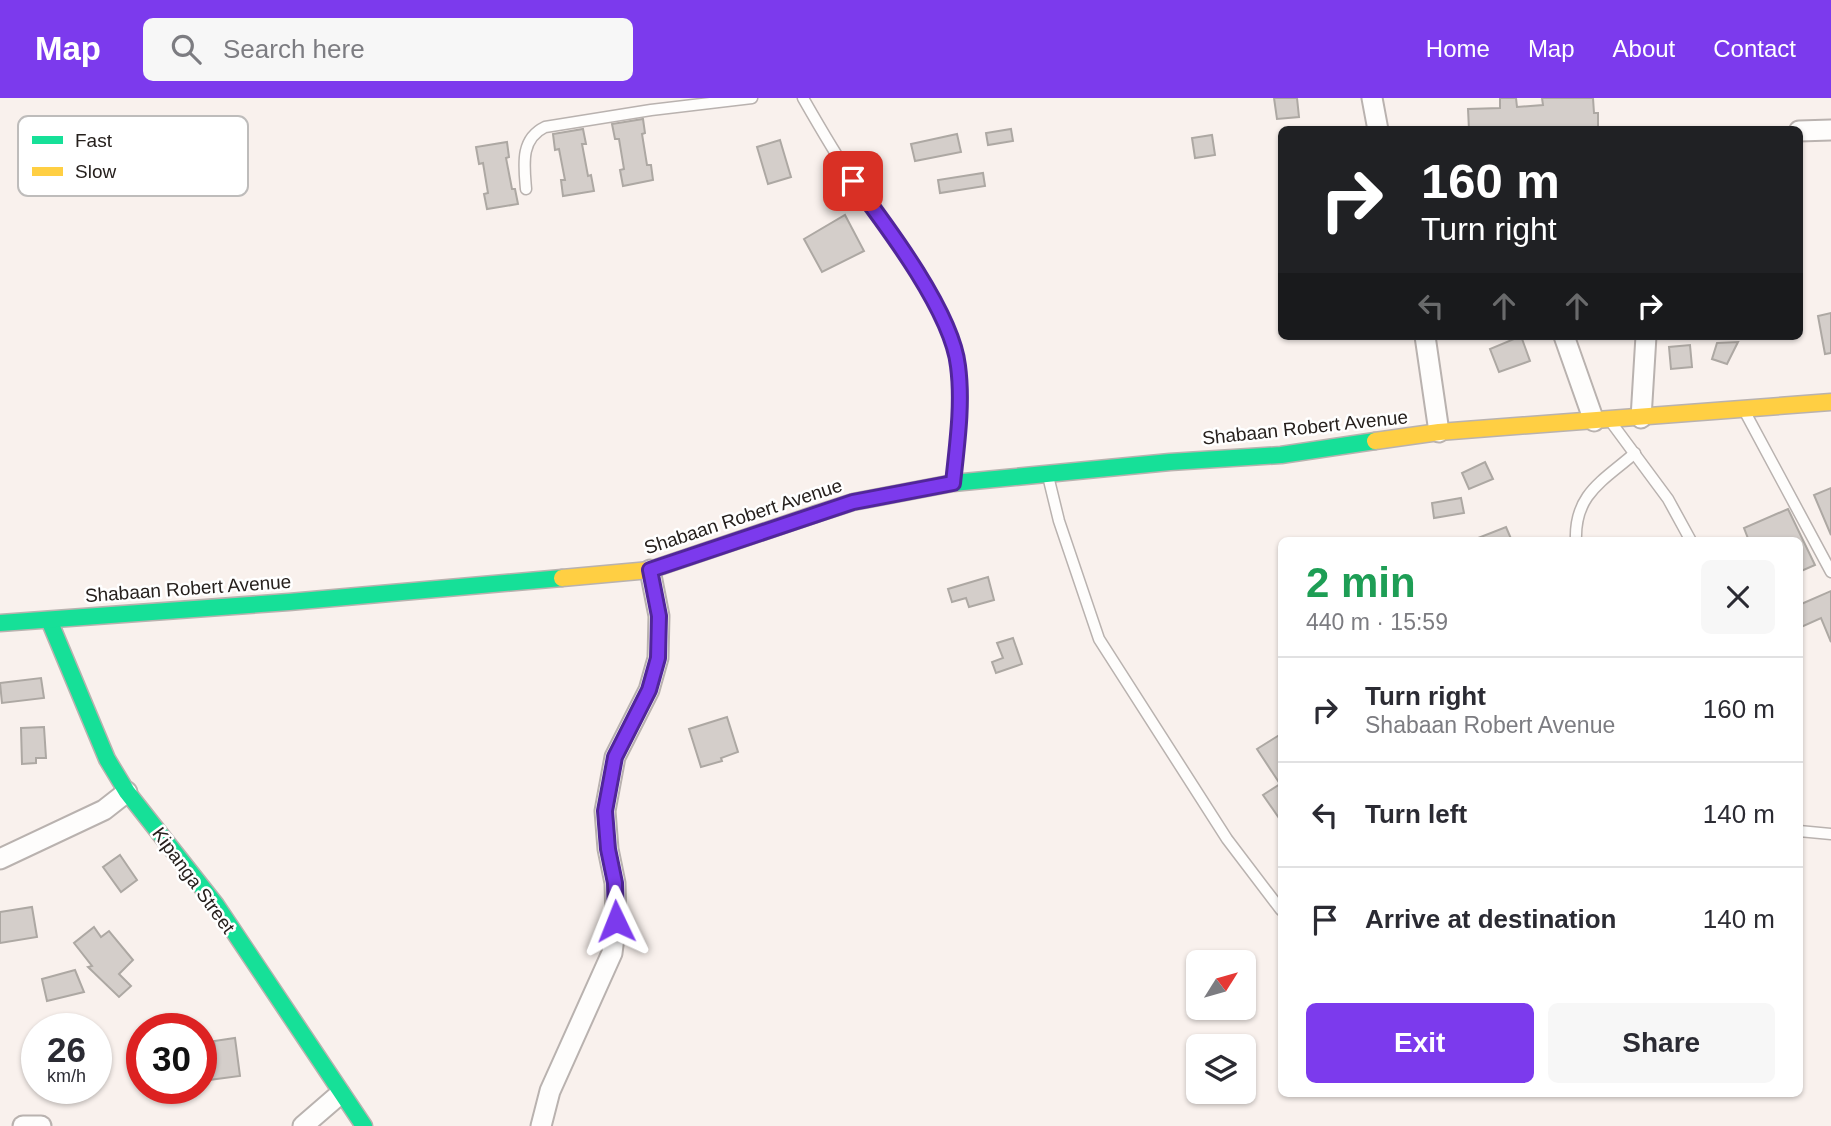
<!DOCTYPE html>
<html lang="en">
<head>
<meta charset="utf-8">
<style>
	body { margin:0; font-family:Arial,sans-serif; background:#f7f7f7; color:#2b2b33; height:100vh; display:flex; flex-direction:column; font-size:26px; white-space:nowrap }
	* { box-sizing:border-box; margin:0 }
	p { font-size:23px; color:#7c7c81 }
	.icon { flex:none; width:38px; height:38px; fill:none; stroke:currentColor; stroke-width:2; stroke-linecap:round; stroke-linejoin:round }
	.map { position:relative; flex:1; overflow:hidden }
	.side { position:absolute; left:1278px; top:439px; width:525px; height:560px; display:flex; flex-direction:column; background:#fff; border-radius:10px; box-shadow:0 2px 5px #0004 }
	.side>* { flex:none }
	.guide { position:absolute; left:1278px; top:28px; width:525px; height:214px; border-radius:10px; box-shadow:0 2px 5px #0004; background:#202124; color:#fff; overflow:hidden }
	.needle { width:46px; rotate:53deg }
	.buttons { position:absolute; left:1186px; top:852px; display:grid; gap:14px }
	.buttons a { display:grid; place-items:center; width:70px; height:70px; border-radius:10px; background:#fff; box-shadow:0 2px 5px #0004; font-size:35px }
	.speed { position:absolute; left:21px; top:915px; display:flex; gap:14px; font-size:35px; font-weight:700; text-align:center }
	.speed>* { display:grid; place-content:center; width:91px; height:91px; border-radius:50%; background:#fff; box-shadow:0 2px 5px #0004; line-height:1 }
	.speed small { font-size:18px; font-weight:400 }
	.speed .limit { border:10px solid #d22; background:#fff; color:#111 }
	.pin { position:absolute; display:grid; place-items:center; width:60px; height:60px; color:#fff; margin:-30px; border-radius:14px; box-shadow:0 4px 10px #0006 }
	.me { position:absolute; width:77px; margin:-38px; rotate:358deg; stroke-linejoin:round; filter:drop-shadow(0 0 5px #0008) }
	.turn { display:flex; align-items:center; gap:24px; height:147px; padding:0 28px; font-size:32px }
	.turn .icon { width:91px; height:91px; stroke-width:2.5 }
	.turn b { display:block; font-size:49px; line-height:60px }
	.lanes { display:flex; align-items:center; height:66px; padding:0 28px; background:#0003; justify-content:center; gap:35px; direction:ltr }
	.lanes .off { opacity:.35 }
	.round { display:grid; place-items:center; flex:none; width:74px; height:74px; border-radius:10px; background:#f7f7f7 }
	.summary { display:flex; align-items:center; justify-content:space-between; height:119px; padding:0 28px }
	h1 { font-size:42px; font-weight:800; line-height:52px; color:#1e9e55 }
	.action { display:flex; gap:14px; margin-top:auto; padding:14px 28px }
	.action a { flex:1; height:80px; border-radius:10px; background:#7c3aed; color:#fff; font-size:28px; font-weight:800; line-height:80px; text-align:center }
	.action a+a { background:#f7f7f7; color:#2b2b33 }
	ul { padding:0; list-style:none }
	li { display:flex; align-items:center; gap:21px; height:105px; padding:0 28px; border-top:2px solid #e1e1e2 }
	li div { flex:1 }
	li b { display:block; font-size:26px }
	li em { font-style:normal }
	header { display:flex; align-items:center; gap:42px; box-sizing:border-box; height:98px; padding:0 35px; background:#7c3aed; color:#fff }
	header strong { font-size:33px }
	nav { display:flex; gap:38px; margin-inline-start:auto; font-size:24px }
	.search { width:490px; height:63px; background:#f7f7f7; display:flex; align-items:center; gap:18px; box-sizing:border-box; padding:0 24px; border-radius:10px; color:#7c7c81; font-size:26px }
	.map>svg:first-child { display:block }
	.building { fill:#d4ceca; stroke:#ada8a3; stroke-width:2 }
	.lines { fill:none; stroke-linecap:round; stroke-linejoin:round }
	.lane-casing { stroke:#b9b2af; stroke-width:13 }
	.street-casing { stroke:#b9b2af; stroke-width:23 }
	.fast-casing { stroke:#b9b2af; stroke-width:19 }
	.slow-casing { stroke:#b9b2af; stroke-width:19 }
	.lane { stroke:#fefdfc; stroke-width:10 }
	.street { stroke:#fefdfc; stroke-width:19 }
	.fast { stroke:#16e098; stroke-width:16 }
	.slow { stroke:#ffcf43; stroke-width:16 }
	.route-casing { stroke:#51269a; stroke-width:18 }
	.route { stroke:#7c3aed; stroke-width:12 }
	.labels { text-anchor:middle; stroke-width:5; stroke-linejoin:round; paint-order:stroke }
	.street-label { font-size:19px; fill:#26201d; stroke:#fff }
	.key { fill:#fff; stroke:#bebcbb; stroke-width:2 }
	.key-label { font-size:19px; fill:#26201d }
</style>
</head>
<body>
<header>
<strong>Map</strong>
<div class="search"><svg class="icon" aria-label="search" viewBox="0 0 24 24"><circle cx="10" cy="10" r="6"/><path d="M15 15l6 6"/></svg>Search here</div>
<nav><a>Home</a><a>Map</a><a>About</a><a>Contact</a></nav>
</header>
<div class="map">
<svg width="1831" height="1028" viewBox="0 0 1831 1028">
	<rect width="100%" height="100%" fill="#f9f1ed"/>
	<g class="building">
		<polygon points="1274,0 1297,0 1299,19 1277,21"/>
		<polygon points="1500,0 1516,0 1517,9 1543,7 1542,0 1593,0 1594,15 1598,15 1598,32 1469,32 1468,11 1500,10"/>
		<polygon points="643,21 645,35 642,36 647,67 651,67 653,82 623,88 620,72 624,71 619,41 615,41 612,26"/>
		<polygon points="583,31 586,46 582,46 588,78 591,77 594,93 563,98 561,82 565,82 559,51 555,52 553,36"/>
		<polygon points="1011,31 1013,43 988,47 986,35"/>
		<polygon points="957,36 961,54 915,63 911,46"/>
		<polygon points="1212,37 1215,57 1195,60 1192,40"/>
		<polygon points="780,42 791,79 768,86 757,49"/>
		<polygon points="507,44 509,59 506,60 512,91 515,91 518,106 487,111 484,96 488,95 483,65 479,66 476,49"/>
		<polygon points="983,75 985,88 940,95 938,82"/>
		<polygon points="845,117 864,153 822,174 804,141"/>
		<polygon points="1831,215 1831,255 1825,256 1818,218"/>
		<polygon points="1521,238 1530,263 1499,274 1490,251"/>
		<polygon points="1738,244 1727,266 1712,261 1717,245"/>
		<polygon points="1690,247 1692,269 1671,271 1669,249"/>
		<polygon points="1485,364 1493,381 1469,391 1462,375"/>
		<polygon points="1831,390 1831,437 1814,397"/>
		<polygon points="1461,400 1464,415 1434,420 1432,405"/>
		<polygon points="1788,411 1815,467 1799,474 1799,443 1749,443 1744,430"/>
		<polygon points="1506,429 1512,443 1473,443 1473,442"/>
		<polygon points="988,479 994,502 969,509 966,500 952,504 948,491"/>
		<polygon points="1831,493 1831,544 1821,520 1799,530 1799,507"/>
		<polygon points="1013,540 1022,566 996,575 992,564 1003,560 997,545"/>
		<polygon points="41,580 44,600 2,605 0,585"/>
		<polygon points="727,619 738,654 721,660 722,663 701,669 689,631"/>
		<polygon points="44,629 46,660 36,660 36,665 22,666 21,630"/>
		<polygon points="1281,636 1281,723 1263,697 1280,686 1257,651"/>
		<polygon points="120,757 137,782 121,794 103,769"/>
		<polygon points="32,809 37,839 0,845 0,814"/>
		<polygon points="94,829 101,839 109,833 133,862 119,876 131,888 119,899 88,869 92,868 74,845"/>
		<polygon points="75,872 84,894 47,903 42,881"/>
		<polygon points="235,940 240,978 201,983 201,952 215,950 214,943"/>
	</g>
	<g class="lines">
		<defs>
			<g id="lane">
				<path d="M803 0C819 28 835 56 853 82 886 131 950 209 958 267 963 305 957 347 953 385"/>
				<path d="M526 91C524 67 520 41 545 29L651 12 752 0"/>
				<polyline points="1745,314 1831,474"/>
				<polyline points="1611,324 1668,401 1691,443"/>
				<polyline points="1048,378 1059,423 1099,541 1227,741 1281,812"/>
				<path d="M1576 443C1574 396 1603 383 1635 355"/>
				<polyline points="1799,733 1831,736"/>
			</g>
			<g id="street">
				<polyline points="1372,0 1378,32"/>
				<polyline points="1799,33 1831,32"/>
				<polyline points="1425,238 1439,334"/>
				<polyline points="1564,238 1594,323"/>
				<polyline points="1641,320 1646,238"/>
				<polyline points="0,761 104,712 127,694"/>
				<polyline points="23,1028 41,1028"/>
				<polyline points="303,1028 340,996"/>
				<polyline points="541,1028 550,993 612,855 616,823 615,785 608,751 605,713 615,659 649,592 658,560 659,518 650,472"/>
			</g>
			<g id="fast">
				<polyline points="816,416 853,404 953,385 1170,364 1281,357 1375,343"/>
				<polyline points="49,522 107,661 127,694 216,807 364,1028"/>
				<polyline points="0,525 289,504 562,480"/>
			</g>
			<g id="slow">
				<polyline points="1375,343 1439,334 1831,304"/>
				<polyline points="562,480 650,472 816,416"/>
			</g>
		</defs>
		<use href="#lane" class="lane-casing"/>
		<use href="#street" class="street-casing"/>
		<use href="#fast" class="fast-casing"/>
		<use href="#slow" class="slow-casing"/>
		<use href="#lane" class="lane"/>
		<use href="#street" class="street"/>
		<use href="#fast" class="fast"/>
		<use href="#slow" class="slow"/>
	</g>
	<g class="lines">
		<defs>
			<path id="route" d="M616 823 615 785 608 751 605 713 615 659 649 592 658 560 659 518 650 472 853 404 953 385C957 347 963 306 958 268 952 214 886 127 853 83"/>
		</defs>
		<use href="#route" class="route-casing"/>
		<use href="#route" class="route"/>
	</g>
	<g class="labels">
		<g class="street-label">
			<text transform="translate(1305 329) rotate(-6)" y="7">Shabaan Robert Avenue</text>
			<text transform="translate(743 418) rotate(-18)" y="7">Shabaan Robert Avenue</text>
			<text transform="translate(188 490) rotate(-4)" y="7">Shabaan Robert Avenue</text>
			<text transform="translate(194 782) rotate(54)" y="7">Kipanga Street</text>
		</g>
	</g>
	<rect x="18" y="18" width="230" height="80" rx="10" class="key"/>
	<rect x="32" y="38" width="31" height="8" fill="#16e098"/>
	<rect x="32" y="69" width="31" height="9" fill="#ffcf43"/>
	<g class="key-label">
		<text x="75" y="49">Fast</text>
		<text x="75" y="80">Slow</text>
	</g>
</svg>
<div class="buttons">
<a><svg class="needle" viewBox="-14 -14 28 28"><path d="M0-13l5 13h-10z" fill="#e53935"/><path d="M0 13l5-13h-10z" fill="#7c7c81"/></svg></a>
<a><svg class="icon" aria-label="layers" viewBox="0 0 24 24"><path d="M12 4l9 5-9 5-9-5zM3 14l9 5 9-5"/></svg></a>
</div>
<div class="speed"><div>26<small>km/h</small></div><div class="limit">30</div></div>
<div class="pin" style="left:853px;top:83px;background:#d93025"><svg class="icon" aria-label="arrive" viewBox="0 0 24 24"><path d="M6 21V4h12l-3 4 3 4H6"/></svg></div>
<svg class="me" style="left:616px;top:823px" viewBox="-20 -20 40 40"><path d="M0-17L14 15 0 8-14 15z" fill="#7c3aed" stroke="#fff" stroke-width="4"/></svg>
<div class="guide">
<div class="turn"><svg class="icon" aria-label="right" viewBox="0 0 24 24"><path d="M7 20v-9h11M14 6l5 5-5 5"/></svg><div><b>160 m</b>Turn right</div></div>
<div class="lanes"><svg class="icon off" aria-label="left" viewBox="0 0 24 24"><path d="M17 20v-9H6M10 6l-5 5 5 5"/></svg><svg class="icon off" aria-label="ahead" viewBox="0 0 24 24"><path d="M12 20V5M6 11l6-6 6 6"/></svg><svg class="icon off" aria-label="ahead" viewBox="0 0 24 24"><path d="M12 20V5M6 11l6-6 6 6"/></svg><svg class="icon" aria-label="right" viewBox="0 0 24 24"><path d="M7 20v-9h11M14 6l5 5-5 5"/></svg></div>
</div>
<section class="side">
<div class="summary"><div><h1>2 min</h1><p>440 m · 15:59</p></div><a class="round"><svg class="icon" aria-label="close" viewBox="0 0 24 24"><path d="M6 6l12 12M18 6L6 18"/></svg></a></div>
<ul>
<li><svg class="icon" aria-label="right" viewBox="0 0 24 24"><path d="M7 20v-9h11M14 6l5 5-5 5"/></svg><div><b>Turn right</b><p>Shabaan Robert Avenue</p></div><em>160 m</em></li>
<li><svg class="icon" aria-label="left" viewBox="0 0 24 24"><path d="M17 20v-9H6M10 6l-5 5 5 5"/></svg><div><b>Turn left</b></div><em>140 m</em></li>
<li><svg class="icon" aria-label="arrive" viewBox="0 0 24 24"><path d="M6 21V4h12l-3 4 3 4H6"/></svg><div><b>Arrive at destination</b></div><em>140 m</em></li>
</ul>
<div class="action"><a>Exit</a><a>Share</a></div>
</section>
</div>
</body>
</html>
